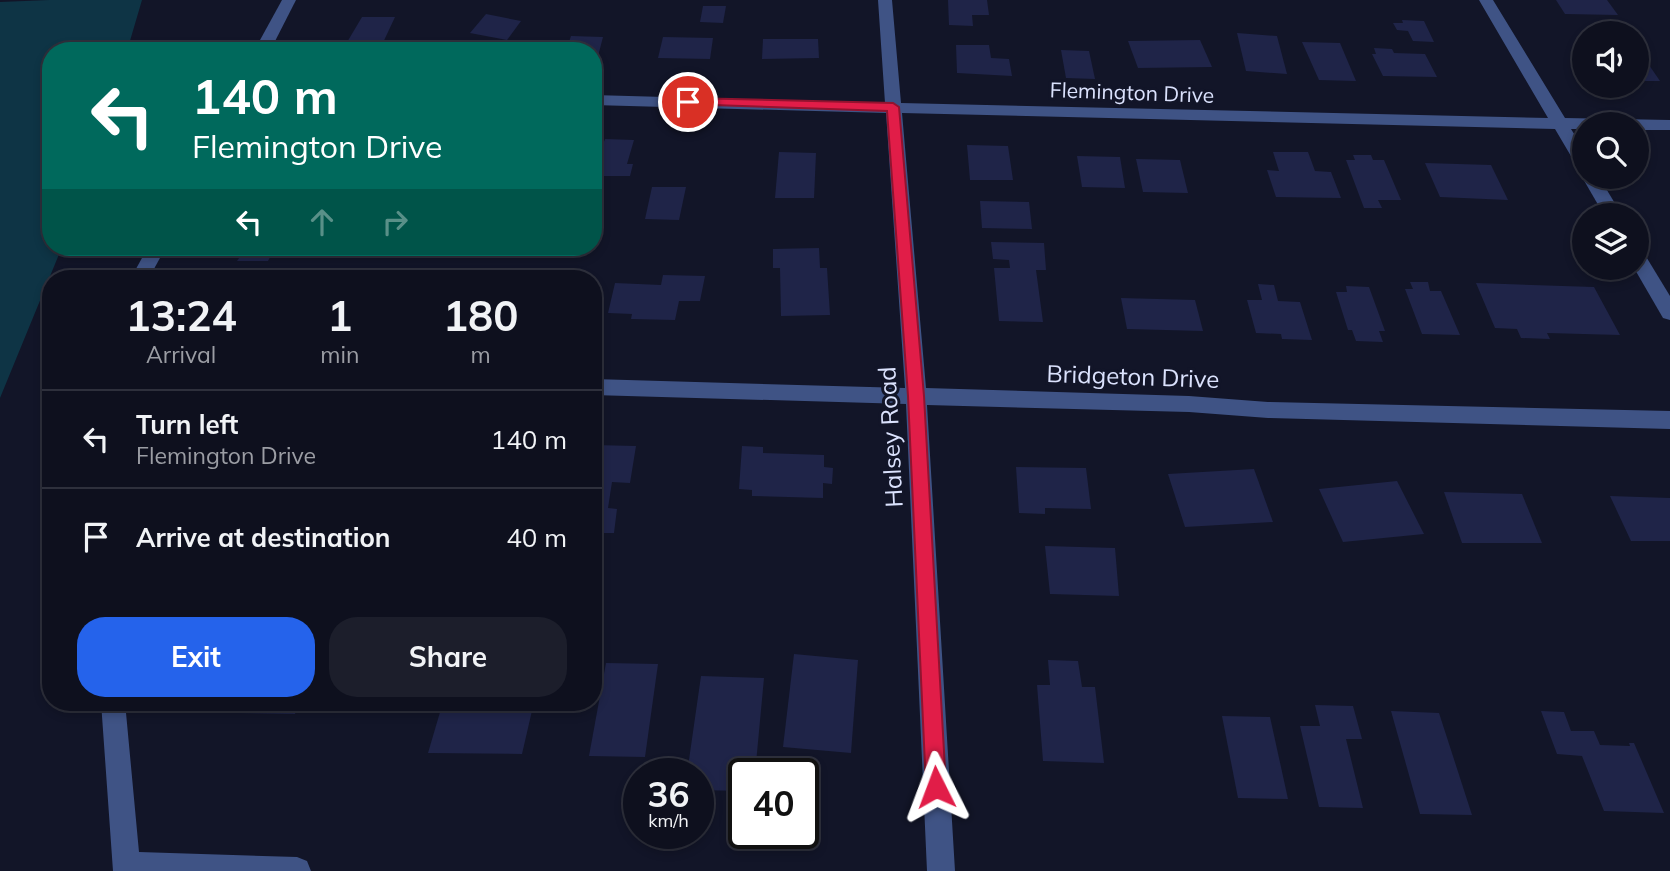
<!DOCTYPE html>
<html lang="en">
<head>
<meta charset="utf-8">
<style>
	body { margin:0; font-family:Mulish,sans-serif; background:#1c1e2b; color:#f1f3f6; height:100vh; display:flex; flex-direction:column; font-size:26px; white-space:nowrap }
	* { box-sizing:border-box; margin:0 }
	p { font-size:23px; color:#9b9da4 }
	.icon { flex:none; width:38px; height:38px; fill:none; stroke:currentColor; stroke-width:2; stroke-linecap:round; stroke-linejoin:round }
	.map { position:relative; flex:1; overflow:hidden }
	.side { position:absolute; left:42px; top:270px; width:560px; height:441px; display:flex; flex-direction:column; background:#0e101e; border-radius:28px; box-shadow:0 4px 10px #0003,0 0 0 2px #2e303c }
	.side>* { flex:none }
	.banner { position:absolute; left:42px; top:42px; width:560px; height:214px; border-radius:28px; box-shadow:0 4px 10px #0003,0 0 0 2px #2e303c; background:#00695c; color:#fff; overflow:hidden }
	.buttons { position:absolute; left:1572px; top:21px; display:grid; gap:14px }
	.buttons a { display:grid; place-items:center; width:77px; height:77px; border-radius:50%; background:#0e101e; box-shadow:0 4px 10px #0003,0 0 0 2px #2e303c; font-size:35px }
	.speed { position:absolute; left:623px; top:758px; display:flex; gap:14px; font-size:35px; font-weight:700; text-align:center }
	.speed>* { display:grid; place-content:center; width:91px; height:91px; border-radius:50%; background:#0e101e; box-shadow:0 4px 10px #0003,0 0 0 2px #2e303c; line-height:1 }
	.speed small { font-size:18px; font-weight:400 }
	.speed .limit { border:4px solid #111; border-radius:10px; background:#fff; color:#111 }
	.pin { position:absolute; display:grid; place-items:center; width:60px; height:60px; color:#fff; margin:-30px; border:4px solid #fff; border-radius:50%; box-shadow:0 2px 7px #0007 }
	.me { position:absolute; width:77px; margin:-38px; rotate:357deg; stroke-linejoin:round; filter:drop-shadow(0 0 5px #0008) }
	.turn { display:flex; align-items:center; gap:24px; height:147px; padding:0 35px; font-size:32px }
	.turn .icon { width:91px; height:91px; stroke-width:2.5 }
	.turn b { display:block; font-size:49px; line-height:60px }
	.lanes { display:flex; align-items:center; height:66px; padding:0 35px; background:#0003; justify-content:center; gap:35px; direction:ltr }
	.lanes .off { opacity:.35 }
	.eta { display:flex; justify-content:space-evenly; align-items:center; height:119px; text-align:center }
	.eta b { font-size:42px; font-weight:700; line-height:49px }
	.button { display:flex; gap:14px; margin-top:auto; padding:14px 35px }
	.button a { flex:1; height:80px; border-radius:28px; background:#2563eb; color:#fff; font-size:28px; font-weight:700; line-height:80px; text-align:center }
	.button a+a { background:#1c1e2b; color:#f1f3f6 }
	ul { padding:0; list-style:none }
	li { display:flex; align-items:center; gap:21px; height:98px; padding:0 35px; border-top:2px solid #2e303c }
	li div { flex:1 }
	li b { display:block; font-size:26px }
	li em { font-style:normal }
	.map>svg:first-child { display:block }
	.water { fill:#0e3445 }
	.building { fill:#1f2448 }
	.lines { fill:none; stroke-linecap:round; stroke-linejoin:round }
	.minor { fill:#3f5385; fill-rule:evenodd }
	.route { fill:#e11d48; stroke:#92132f; stroke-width:2 }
	.labels { text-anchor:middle; stroke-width:6; stroke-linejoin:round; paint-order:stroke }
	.far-street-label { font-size:21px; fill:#dbe2fd; stroke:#121528 }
	.street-label { font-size:24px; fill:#dbe2fd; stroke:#121528 }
</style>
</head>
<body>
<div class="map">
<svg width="1670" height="871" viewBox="0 0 1670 871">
	<rect width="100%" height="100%" fill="#121528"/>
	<polygon class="water" points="49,0 142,0 127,51 51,51 51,247 62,247 0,398 0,2"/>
	<g class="building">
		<polygon points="948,0 987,0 989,15 972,15 973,26 949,25"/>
		<polygon points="1556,0 1607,0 1618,15 1565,14"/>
		<polygon points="703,6 726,6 723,23 700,22"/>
		<polygon points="486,14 521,21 507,40 470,33"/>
		<polygon points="362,17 395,17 380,49 343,49"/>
		<polygon points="1402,20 1424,21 1434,42 1413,41 1408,31 1397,30 1393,23 1403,23"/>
		<polygon points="1237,33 1277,36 1287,74 1246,71"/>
		<polygon points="571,36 603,37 596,64 593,64 593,51 566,51"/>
		<polygon points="663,37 713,38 710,59 658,58"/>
		<polygon points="763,39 818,39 819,58 762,59"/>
		<polygon points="1200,40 1212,67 1138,68 1128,41"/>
		<polygon points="1302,42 1340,43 1356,81 1319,80"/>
		<polygon points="956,45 989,45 991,58 1009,59 1012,76 957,73"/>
		<polygon points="1636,46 1660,81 1636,81"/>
		<polygon points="1374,48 1392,49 1394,53 1425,54 1437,77 1383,76 1372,54 1376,54"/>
		<polygon points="1061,50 1089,51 1095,79 1066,78"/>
		<polygon points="605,139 634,140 627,164 633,164 630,176 593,176 593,162 597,162"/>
		<polygon points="967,145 1008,146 1013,180 970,180"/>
		<polygon points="779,152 816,153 814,198 775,198"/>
		<polygon points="1273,152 1308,152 1315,171 1331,172 1341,198 1276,197 1267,170 1279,171"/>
		<polygon points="1353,155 1371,155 1373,160 1384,160 1401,200 1378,200 1382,208 1364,208 1346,160 1355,160"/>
		<polygon points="1077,156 1120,157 1125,188 1082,187"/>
		<polygon points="1136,159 1180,160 1188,193 1143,192"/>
		<polygon points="1425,163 1491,165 1508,200 1440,197"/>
		<polygon points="652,187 686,187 679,220 645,219"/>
		<polygon points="980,201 1029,202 1032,229 982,228"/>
		<polygon points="991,242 1044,243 1046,270 1036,270 1043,322 999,321 994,268 1010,268 1009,260 993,259"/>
		<polygon points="220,247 298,247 294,253 273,252 268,261 237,261 243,252 217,251"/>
		<polygon points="819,248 820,268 827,268 830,315 781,316 780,268 773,268 773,249"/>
		<polygon points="389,270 466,272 464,278 386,278"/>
		<polygon points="663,275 705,276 700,301 679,301 675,320 631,319 632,314 608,313 615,283 661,285"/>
		<polygon points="1410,282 1428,282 1430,291 1441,291 1460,335 1422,334 1405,289 1413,289"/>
		<polygon points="1476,283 1594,287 1620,335 1547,333 1550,339 1521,338 1517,329 1495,328"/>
		<polygon points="1258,284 1274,285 1278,301 1300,302 1312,340 1282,339 1281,334 1256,333 1247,300 1262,300"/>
		<polygon points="1346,286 1369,287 1385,331 1379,331 1383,342 1356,341 1352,330 1348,330 1336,292 1347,292"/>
		<polygon points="1121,298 1195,300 1203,331 1127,329"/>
		<polygon points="593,445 636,446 630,483 612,482 608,508 617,509 614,533 593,533"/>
		<polygon points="742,446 763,447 763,453 824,455 824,467 833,468 832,484 823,483 823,498 752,496 752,490 739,489"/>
		<polygon points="1016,467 1086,468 1091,509 1045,508 1045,514 1019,513"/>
		<polygon points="1254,469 1273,522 1185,527 1168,474"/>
		<polygon points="1397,481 1424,534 1343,542 1319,489"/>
		<polygon points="1444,492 1522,494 1542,543 1462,543"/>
		<polygon points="1610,496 1670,498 1670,541 1631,541"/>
		<polygon points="1045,546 1115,548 1119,596 1050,594"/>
		<polygon points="794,654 858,660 851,753 783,747"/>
		<polygon points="1048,660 1078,661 1082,687 1095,687 1104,763 1043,761 1037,685 1050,685"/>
		<polygon points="606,663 658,664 645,757 589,756"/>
		<polygon points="701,676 764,678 755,774 744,774 744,791 698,790 698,774 687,774"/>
		<polygon points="239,702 299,702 295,714 235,713"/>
		<polygon points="443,702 534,702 522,754 428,753"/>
		<polygon points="1315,705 1353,706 1362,739 1346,739 1363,808 1319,807 1300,726 1320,726"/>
		<polygon points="1391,711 1439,713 1472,815 1420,814"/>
		<polygon points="1541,711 1564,712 1571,731 1594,731 1600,745 1630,746 1629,743 1634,743 1664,813 1604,811 1582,756 1557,754"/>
		<polygon points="1222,716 1270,717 1288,799 1238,798"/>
	</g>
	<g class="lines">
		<g class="minor">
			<polygon points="282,0 296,0 270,51 254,51"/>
			<polygon points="878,0 892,0 901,103 1548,118 1479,0 1493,0 1565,118 1670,120 1670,130 1636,130 1636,124 1584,124 1584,129 1571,129 1584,150 1584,170 1578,168 1555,129 902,113 926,388 1189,396 1268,402 1670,411 1670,429 1268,418 1189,412 927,405 955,871 927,871 906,404 593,395 593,379 905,388 886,113 593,105 593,95 885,103"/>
			<polygon points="1584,175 1599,177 1622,215 1604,215 1582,177"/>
			<polygon points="148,247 166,247 149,278 131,278"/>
			<polygon points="1636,248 1642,250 1670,296 1670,320 1663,318 1634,268"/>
			<polygon points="101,702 125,702 139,852 297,857 307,861 311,871 113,871"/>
		</g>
	</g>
	<polygon class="route" points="688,98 893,103 899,107 924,396 946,787 943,794 936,797 929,794 926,787 908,396 887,111 683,104 683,99"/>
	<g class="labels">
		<g class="far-street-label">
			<text transform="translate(1132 93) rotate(2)" y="7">Flemington Drive</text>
		</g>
		<g class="street-label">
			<text transform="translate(1133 377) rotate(2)" y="8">Bridgeton Drive</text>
			<text transform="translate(891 437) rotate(-93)" y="8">Halsey Road</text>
		</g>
	</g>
</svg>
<div class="buttons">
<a><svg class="icon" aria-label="sound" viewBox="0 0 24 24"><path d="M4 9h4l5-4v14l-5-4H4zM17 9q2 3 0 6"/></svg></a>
<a><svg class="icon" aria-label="search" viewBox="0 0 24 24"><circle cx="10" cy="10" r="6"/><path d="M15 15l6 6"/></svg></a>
<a><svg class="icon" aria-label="layers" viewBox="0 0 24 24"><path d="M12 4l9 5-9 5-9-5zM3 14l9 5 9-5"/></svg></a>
</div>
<div class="speed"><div>36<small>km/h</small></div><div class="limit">40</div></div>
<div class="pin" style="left:688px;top:102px;background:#d93025"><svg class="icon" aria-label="arrive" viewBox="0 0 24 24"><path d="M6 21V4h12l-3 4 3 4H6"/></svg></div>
<svg class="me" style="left:936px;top:787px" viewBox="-20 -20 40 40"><path d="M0-17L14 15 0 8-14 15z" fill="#e11d48" stroke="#fff" stroke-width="4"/></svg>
<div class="banner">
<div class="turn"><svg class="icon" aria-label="left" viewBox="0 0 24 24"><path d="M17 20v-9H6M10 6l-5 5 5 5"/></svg><div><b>140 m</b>Flemington Drive</div></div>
<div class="lanes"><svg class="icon" aria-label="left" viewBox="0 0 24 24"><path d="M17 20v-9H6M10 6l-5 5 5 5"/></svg><svg class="icon off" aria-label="ahead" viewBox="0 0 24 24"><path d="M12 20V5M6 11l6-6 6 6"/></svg><svg class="icon off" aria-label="right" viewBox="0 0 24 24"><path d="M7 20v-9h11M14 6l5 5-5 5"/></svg></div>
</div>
<section class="side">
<div class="eta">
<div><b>13:24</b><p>Arrival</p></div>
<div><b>1</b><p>min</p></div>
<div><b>180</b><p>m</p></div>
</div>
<ul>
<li><svg class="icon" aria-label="left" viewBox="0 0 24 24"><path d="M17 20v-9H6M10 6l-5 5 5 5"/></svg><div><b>Turn left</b><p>Flemington Drive</p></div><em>140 m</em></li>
<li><svg class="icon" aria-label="arrive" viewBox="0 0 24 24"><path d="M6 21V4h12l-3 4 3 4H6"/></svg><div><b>Arrive at destination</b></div><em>40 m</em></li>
</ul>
<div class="button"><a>Exit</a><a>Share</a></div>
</section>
</div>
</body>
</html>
